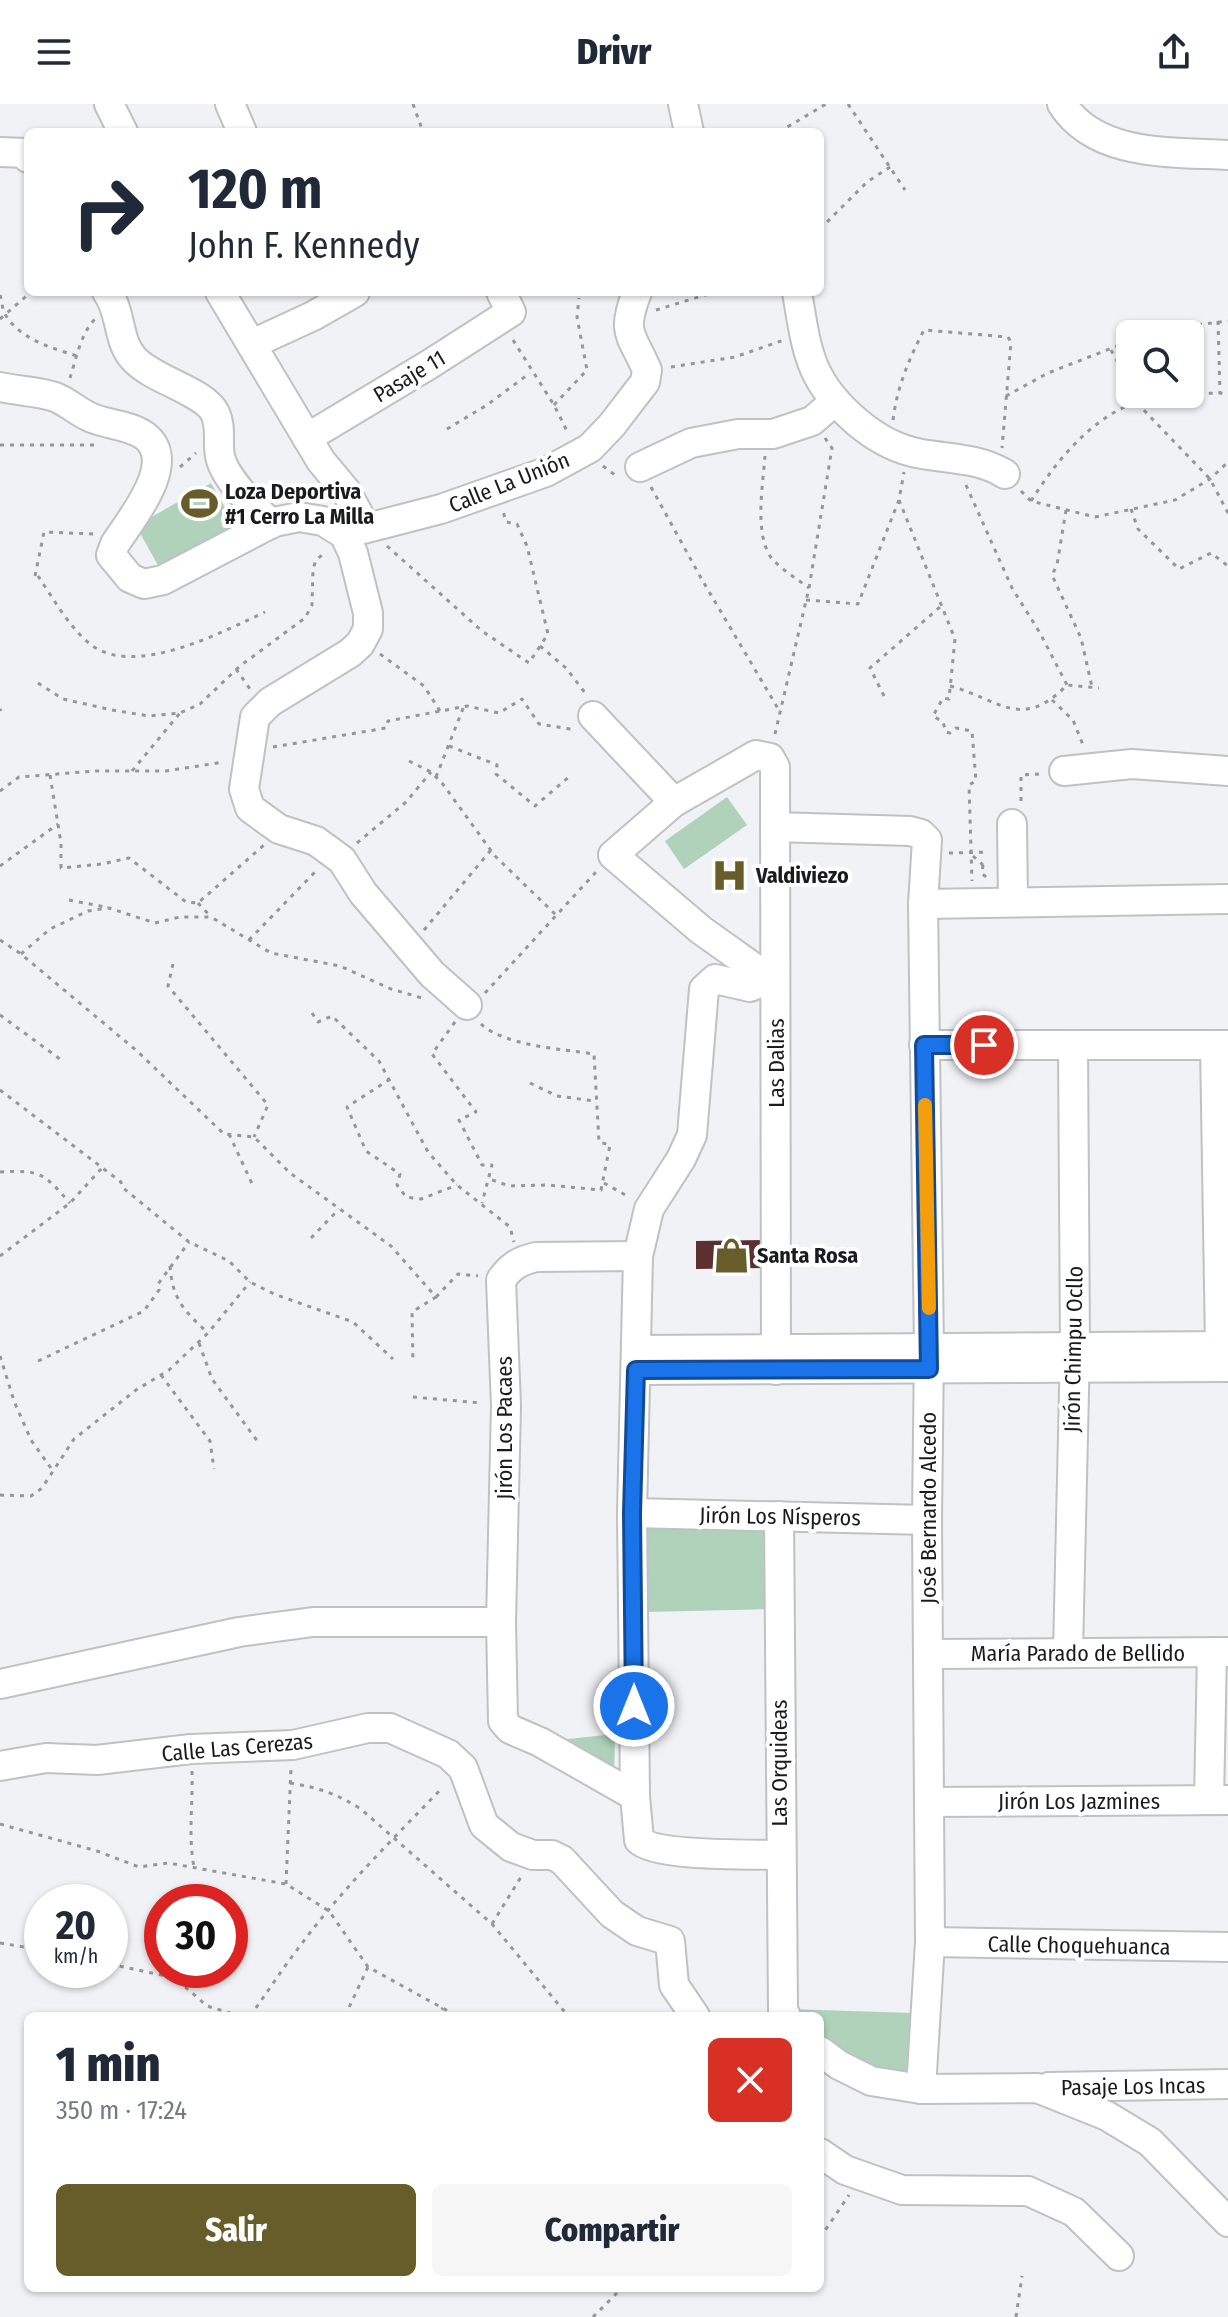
<!DOCTYPE html>
<html lang="es">
<head>
<meta charset="utf-8">
<style>
	body { margin:0; font-family:"Fira Sans Condensed",sans-serif; background:#f6f6f7; color:#1f2937; height:100vh; display:flex; flex-direction:column; font-size:30px; white-space:nowrap }
	* { box-sizing:border-box; margin:0 }
	p { font-size:26px; color:#747a83 }
	.icon { flex:none; width:44px; height:44px; fill:none; stroke:currentColor; stroke-width:2; stroke-linecap:round; stroke-linejoin:round }
	.map { position:relative; flex:1; overflow:hidden }
	.drawer { position:absolute; left:24px; top:1908px; width:800px; height:280px; display:flex; flex-direction:column; background:#fff; border-radius:12px; box-shadow:0 2px 6px #0004 }
	.drawer>* { flex:none }
	.guide { position:absolute; left:24px; top:24px; width:800px; height:168px; border-radius:12px; box-shadow:0 2px 6px #0004; background:#fff; color:#1f2937; overflow:hidden }
	.controls { position:absolute; left:1116px; top:216px; display:grid; gap:16px }
	.controls a { display:grid; place-items:center; width:88px; height:88px; border-radius:12px; background:#fff; box-shadow:0 2px 6px #0004; font-size:40px }
	.speed { position:absolute; left:24px; top:1780px; display:flex; gap:16px; font-size:40px; font-weight:700; text-align:center }
	.speed>* { display:grid; place-content:center; width:104px; height:104px; border-radius:50%; background:#fff; box-shadow:0 2px 6px #0004; line-height:1 }
	.speed small { font-size:20px; font-weight:400 }
	.speed .limit { border:12px solid #d22; background:#fff; color:#111 }
	.pin { position:absolute; display:grid; place-items:center; width:68px; height:68px; color:#fff; margin:-34px; border:4px solid #fff; border-radius:50%; box-shadow:0 2px 8px #0007 }
	.me { position:absolute; width:88px; margin:-44px; rotate:0deg; stroke-linejoin:round; filter:drop-shadow(0 0 6px #0008) }
	.turn { display:flex; align-items:center; gap:28px; height:168px; padding:0 32px; font-size:36px }
	.turn .icon { width:104px; height:104px; stroke-width:2.5 }
	.turn b { display:block; font-size:56px; line-height:68px }
	.round { display:grid; place-items:center; flex:none; width:84px; height:84px; border-radius:12px; background:#f6f6f7 }
	.head { display:flex; align-items:center; justify-content:space-between; height:136px; padding:0 32px }
	h1 { font-size:48px; font-weight:800; line-height:60px }
	.primary-button { display:flex; gap:16px; margin-top:auto; padding:16px 32px }
	.primary-button a { flex:1; height:92px; border-radius:12px; background:#675d2a; color:#fff; font-size:32px; font-weight:800; line-height:92px; text-align:center }
	.primary-button a+a { background:#f6f6f7; color:#1f2937 }
	header { display:flex; justify-content:space-between; align-items:center; height:104px; padding:0 32px; background:#fff; font-size:36px; font-weight:800 }
	.map>svg:first-child { display:block }
	.green { fill:#b0d2bb }
	.building { fill:#5c3030 }
	.lines { fill:none; stroke-linecap:round; stroke-linejoin:round }
	.minor-casing { stroke:#bfc1c4; stroke-width:32 }
	.path { stroke:#95979a; stroke-width:3; stroke-dasharray:4 6; stroke-linecap:butt }
	.minor { stroke:#fff; stroke-width:28 }
	.route-casing { stroke:#114b97; stroke-width:20 }
	.route { stroke:#1a73e8; stroke-width:14 }
	.slow { stroke:#f59e0b; stroke-width:14 }
	.labels { text-anchor:middle; stroke-width:8; stroke-linejoin:round; paint-order:stroke }
	.street-label { font-size:22px; fill:#1a1b1c; stroke:#fff }
	.poi-label { font-size:22px; font-weight:bold; fill:#1a1b1c; stroke:#fff; text-anchor:start }
</style>
</head>
<body>
<header><svg class="icon" aria-label="menu" viewBox="0 0 24 24"><path d="M4 6h16M4 12h16M4 18h16"/></svg>Drivr<svg class="icon" aria-label="share" viewBox="0 0 24 24"><path d="M12 15V3M7 8l5-5 5 5M5 13v7h14v-7"/></svg></header>
<div class="map">
<svg width="1228" height="2213" viewBox="0 0 1228 2213">
	<rect width="100%" height="100%" fill="#f0f2f6"/>
	<g class="green">
		<polygon points="211,379 235,421 159,463 136,422"/>
		<polygon points="727,693 747,721 684,765 665,737"/>
		<polygon points="647,1413 772,1414 774,1505 646,1508"/>
		<polygon points="615,1630 614,1680 540,1638"/>
		<polygon points="788,1905 913,1909 911,1979 854,1963 820,1933 820,1912 796,1912"/>
	</g>
	<polygon class="building" points="765,1136 765,1164 696,1165 696,1137"/>
	<g class="lines">
		<defs>
			<g id="minor">
				<polyline points="109,0 123,28"/>
				<polyline points="230,0 242,28"/>
				<polyline points="683,0 689,28"/>
				<path d="M1062 0C1096 53 1172 48 1228 51"/>
				<polyline points="0,48 26,49 28,54"/>
				<path d="M107 188C122 208 117 237 134 255 153 276 204 287 215 309 222 324 217 337 220 352 224 374 255 404 271 420"/>
				<polyline points="220,188 321,357 346,387 366,424"/>
				<path d="M797 188C807 248 809 277 857 318 876 334 897 346 922 350 951 355 979 354 1005 370"/>
				<polyline points="252,240 313,212 355,188"/>
				<path d="M0 283C18 287 37 287 55 293 68 298 79 309 92 314 109 321 130 321 145 332 179 358 131 415 115 440L111 451 130 474 144 480 163 476 274 418 299 413 323 417 344 430 353 449 368 509V525L360 540 350 549 270 598 255 613 244 685 250 704 279 725 316 737 342 756 363 789 432 870 467 901"/>
				<polyline points="307,334 430,260 511,208 501,188"/>
				<polyline points="640,363 691,339 738,330 773,330 812,317 834,298"/>
				<path d="M344 430 441 405 546 368 590 344 612 321 645 278 647 266C631 229 621 230 637 188"/>
				<polyline points="593,612 674,698"/>
				<polyline points="1064,667 1132,660 1228,667"/>
				<polyline points="1012,720 1013,798"/>
				<polyline points="775,723 910,727 921,730 927,736 923,800 929,1245 927,1416 930,1838 921,1985"/>
				<polyline points="923,800 1228,795"/>
				<path d="M760 868 757 880 750 883 715 875 704 885 692 1031 681 1055 649 1105 638 1152 632 1409 635 1692 639 1736C656 1753 752 1750 780 1751"/>
				<polyline points="775,868 760,868 701,826 613,751 674,698 756,651 770,654 775,663 776,1266"/>
				<polyline points="924,941 1228,941"/>
				<polyline points="1215,941 1220,1242"/>
				<polyline points="636,1246 1228,1242"/>
				<polyline points="636,1266 1228,1263"/>
				<polyline points="632,1409 927,1416"/>
				<polyline points="779,1412 783,1906 786,1912"/>
				<polyline points="1068,1549 1075,1243 1073,941"/>
				<polyline points="928,1550 1228,1548"/>
				<polyline points="0,1580 239,1528 313,1518 501,1518"/>
				<polyline points="0,1662 46,1654 97,1656 191,1645 293,1641 368,1624 390,1624 448,1650 463,1664 484,1721 511,1743 533,1751 552,1751 562,1756 612,1810 637,1827 670,1837 674,1881 695,1912"/>
				<path d="M635 1692 540 1638 510 1625 503 1617 501 1518 506 1302 501 1176C511 1162 519 1157 536 1153L638 1152"/>
				<polyline points="1209,1696 1212,1548"/>
				<polyline points="929,1698 1228,1696"/>
				<polyline points="930,1838 1228,1843"/>
				<polyline points="820,1947 839,1961 871,1977 921,1985 1037,1984 1107,2012 1150,2038 1228,2118"/>
				<polyline points="1049,1983 1228,1980"/>
				<polyline points="820,2049 845,2066 902,2086 1028,2087 1074,2108 1119,2152"/>
			</g>
		</defs>
		<use href="#minor" class="minor-casing"/>
		<g class="path">
			<polyline points="413,0 423,28"/>
			<polyline points="848,0 905,86"/>
			<polyline points="779,28 826,0"/>
			<polyline points="820,125 867,78 890,63"/>
			<path d="M0 191C2 197 2 205 5 210 19 235 52 244 77 252"/>
			<polyline points="656,206 715,188"/>
			<polyline points="0,215 31,188"/>
			<polyline points="1218,217 1220,289"/>
			<polyline points="1149,230 1165,225 1228,217"/>
			<polyline points="513,236 554,301 568,329"/>
			<polyline points="1111,246 1130,281"/>
			<polyline points="671,263 735,253 784,236"/>
			<path d="M70 274C76 255 81 229 95 215"/>
			<polyline points="1133,290 1136,298 1210,375 1228,409"/>
			<polyline points="1006,292 1048,269 1130,237"/>
			<polyline points="554,301 587,266 577,213 579,194"/>
			<path d="M893 316C897 283 909 255 924 226L1008 233 1011 238 1002 344"/>
			<polyline points="447,325 487,301 530,269"/>
			<polyline points="0,341 96,341"/>
			<path d="M765 352C763 381 753 435 774 457 784 467 797 475 809 484"/>
			<polyline points="603,362 619,374"/>
			<polyline points="180,363 196,349"/>
			<polyline points="966,381 1012,484 1040,529 1067,581"/>
			<polyline points="651,383 701,474 780,608"/>
			<polyline points="1021,387 1031,397 1095,413 1175,396 1210,375 1228,358"/>
			<polyline points="899,396 955,535 949,595 943,594 933,612 943,618 946,628 950,629 956,624 972,627 976,677 969,681 972,777"/>
			<path d="M1031 397C1059 353 1097 306 1151 294 1173 289 1198 290 1220 289L1228 291"/>
			<polyline points="1131,405 1138,425 1179,465 1211,449 1228,462"/>
			<polyline points="1066,406 1057,461 1052,471 1081,534 1092,583"/>
			<polyline points="387,442 482,527 529,559 548,530 527,442 517,420 506,418 503,407"/>
			<polyline points="35,472 44,428 95,430"/>
			<path d="M38 472C53 494 69 523 90 540 134 575 222 528 265 508"/>
			<polyline points="806,496 858,500 899,396 904,368"/>
			<polyline points="540,542 566,564 586,590"/>
			<polyline points="380,550 424,582 440,607"/>
			<polyline points="236,565 250,585"/>
			<polyline points="38,579 63,595 112,606 149,612 180,609 200,600 240,562 305,514 312,501 313,465 316,456 326,448"/>
			<path d="M950 582C999 595 1021 628 1067 581L1099 584"/>
			<polyline points="884,592 870,564 940,503"/>
			<polyline points="1052,596 1073,616 1083,641"/>
			<polyline points="0,605 1,607"/>
			<polyline points="775,630 809,484 832,344 825,334"/>
			<polyline points="449,642 497,661 496,670 535,702 570,672"/>
			<polyline points="273,643 386,624 388,617 467,602 499,609 522,595 539,620 576,626"/>
			<polyline points="409,657 431,668 442,679 495,752 555,810"/>
			<polyline points="132,667 180,609"/>
			<polyline points="50,671 61,739 61,764 102,760 129,754 186,798 198,799 264,741"/>
			<polyline points="436,673 464,602"/>
			<polyline points="0,687 19,673 95,667 166,667 224,658"/>
			<polyline points="1021,697 1021,671 1039,670"/>
			<polyline points="357,739 406,698 431,668"/>
			<polyline points="949,749 989,748"/>
			<polyline points="973,752 983,761 989,761"/>
			<polyline points="983,761 982,770 988,774"/>
			<polyline points="0,762 58,720"/>
			<polyline points="69,796 105,803"/>
			<polyline points="198,799 211,813"/>
			<polyline points="424,826 491,746"/>
			<polyline points="0,836 21,850 137,947 224,1030 254,1033 290,1069 391,1142 436,1193 412,1208 413,1259"/>
			<polyline points="249,836 316,767"/>
			<polyline points="21,850 50,825 88,807 109,804 155,819 180,813 211,813 271,849 340,862 391,885 422,894"/>
			<polyline points="173,860 168,882 268,1001 254,1033"/>
			<polyline points="485,889 596,768"/>
			<polyline points="312,909 318,918 332,912 379,957 428,1048 457,1081 510,1123 514,1138"/>
			<polyline points="0,911 64,958"/>
			<polyline points="455,918 432,950 476,1008 459,1016 482,1061 492,1061 482,1099"/>
			<path d="M481 920C505 942 562 945 594 950L599 1038 610 1041 601 1086 548 1081 509 1082 487 1074"/>
			<polyline points="390,975 347,1003 366,1047 400,1070 397,1081 406,1093 421,1095 457,1081"/>
			<polyline points="530,979 557,992 595,997"/>
			<polyline points="0,986 121,1078 122,1083 189,1138 229,1157 250,1178 274,1190 353,1218 393,1255"/>
			<polyline points="229,1030 254,1084"/>
			<path d="M0 1068C42 1066 43 1069 70 1099"/>
			<polyline points="604,1079 629,1093"/>
			<polyline points="311,1134 339,1105"/>
			<polyline points="0,1152 70,1099 102,1064"/>
			<path d="M170 1162C172 1195 185 1208 208 1229"/>
			<polyline points="436,1193 458,1170 478,1172"/>
			<polyline points="199,1239 212,1275 258,1338"/>
			<polyline points="0,1252 14,1297 31,1336 53,1367"/>
			<polyline points="38,1257 144,1207 159,1186 158,1180 189,1138"/>
			<polyline points="161,1271 210,1337 214,1365"/>
			<polyline points="413,1293 481,1299"/>
			<polyline points="0,1391 31,1392 42,1384 74,1335 136,1286 169,1266 208,1229 250,1178"/>
			<path d="M192 1667C193 1700 188 1732 194 1763"/>
			<path d="M290 1679C317 1683 340 1691 362 1706L492 1820 568 1912"/>
			<polyline points="0,1720 97,1747 139,1763 168,1759 286,1780 329,1807 368,1863 457,1912"/>
			<polyline points="286,1780 291,1664"/>
			<polyline points="492,1820 521,1773"/>
			<polyline points="0,1839 42,1846"/>
			<polyline points="110,1860 175,1874 207,1902 240,1912"/>
			<path d="M250 1912C267 1889 282 1865 300 1842 342 1785 394 1734 443 1683"/>
			<polyline points="345,1912 368,1863"/>
			<polyline points="434,1912 443,1904"/>
			<polyline points="820,2134 849,2091"/>
			<polyline points="593,2213 622,2184"/>
			<polyline points="1016,2213 1022,2172"/>
		</g>
		<use href="#minor" class="minor"/>
	</g>
	<g class="lines">
		<defs>
			<polyline id="route" points="634,1602 632,1409 636,1266 929,1265 924,941 984,941"/>
		</defs>
		<use href="#route" class="route-casing"/>
		<use href="#route" class="route"/>
		<polyline class="slow" points="925,1001 929,1204"/>
	</g>
	<defs>
		<symbol id="stadium-bare" viewBox="-9 -9 18 18"><path d="M0-5a6.5 5 0 1 0 0 10a6.5 5 0 1 0 0-10ZM-3.5-1.8h7v3.6h-7Z" fill="#675d2a" stroke="#fff" stroke-width="2.5" paint-order="stroke"/></symbol>
		<symbol id="hospital-bare" viewBox="-9 -9 18 18"><path d="M-5-5h3v3.5h4V-5h3V5h-3V1.5h-4V5h-3Z" fill="#675d2a" stroke="#fff" stroke-width="2.5" paint-order="stroke"/></symbol>
		<symbol id="shop-bare" viewBox="-9 -9 18 18"><path d="M-5-2.5h2.3a2.7 3.5 0 0 1 5.4 0H5L5.5 6h-11ZM-1.5-2.5h3a1.5 2.3 0 0 0-3 0Z" fill="#675d2a" stroke="#fff" stroke-width="2.5" paint-order="stroke"/></symbol>
	</defs>
	<g fill-rule="evenodd">
		<use href="#stadium-bare" x="174" y="374" width="51" height="51"/>
		<use href="#hospital-bare" x="704" y="746" width="51" height="51"/>
		<use href="#shop-bare" x="706" y="1126" width="51" height="51"/>
	</g>
	<g class="labels">
		<g class="street-label">
			<text transform="translate(409 272) rotate(-31)" y="8">Pasaje 11</text>
			<text transform="translate(509 378) rotate(-22)" y="8">Calle La Unión</text>
			<text transform="translate(776 959) rotate(-90)" y="8">Las Dalias</text>
			<text transform="translate(1073 1245) rotate(-89)" y="8">Jirón Chimpu Ocllo</text>
			<text transform="translate(504 1324) rotate(-90)" y="8">Jirón Los Pacaes</text>
			<text transform="translate(928 1404) rotate(-90)" y="8">José Bernardo Alcedo</text>
			<text transform="translate(780 1412) rotate(1)" y="8">Jirón Los Nísperos</text>
			<text x="1078" y="1557">María Parado de Bellido</text>
			<text transform="translate(237 1643) rotate(-5)" y="8">Calle Las Cerezas</text>
			<text transform="translate(779 1659) rotate(-90)" y="8">Las Orquideas</text>
			<text x="1079" y="1705">Jirón Los Jazmines</text>
			<text transform="translate(1079 1841) rotate(1)" y="8">Calle Choquehuanca</text>
			<text transform="translate(1133 1982) rotate(-1)" y="8">Pasaje Los Incas</text>
		</g>
		<g class="poi-label">
			<text x="225" y="395">Loza Deportiva<tspan x="225" dy="25">#1 Cerro La Milla</tspan></text>
			<text x="756" y="779">Valdiviezo</text>
			<text x="757" y="1159">Santa Rosa</text>
		</g>
	</g>
</svg>
<div class="controls">
<a><svg class="icon" aria-label="search" viewBox="0 0 24 24"><circle cx="10" cy="10" r="6"/><path d="M15 15l6 6"/></svg></a>
</div>
<div class="speed"><div>20<small>km/h</small></div><div class="limit">30</div></div>
<div class="pin" style="left:984px;top:941px;background:#d93025"><svg class="icon" aria-label="arrive" viewBox="0 0 24 24"><path d="M6 21V4h12l-3 4 3 4H6"/></svg></div>
<svg class="me" style="left:634px;top:1602px" viewBox="-20 -20 40 40"><circle r="17" fill="#1a73e8" stroke="#fff" stroke-width="3"/><path d="M0-11L8 9 0 5-8 9z" fill="#fff"/></svg>
<div class="guide">
<div class="turn"><svg class="icon" aria-label="right" viewBox="0 0 24 24"><path d="M7 20v-9h11M14 6l5 5-5 5"/></svg><div><b>120 m</b>John F. Kennedy</div></div>
</div>
<section class="drawer">
<div class="head"><div><h1>1 min</h1><p>350 m · 17:24</p></div><a class="round" style="background:#d93025;color:#fff"><svg class="icon" aria-label="close" viewBox="0 0 24 24"><path d="M6 6l12 12M18 6L6 18"/></svg></a></div>
<div class="primary-button"><a>Salir</a><a>Compartir</a></div>
</section>
</div>
</body>
</html>
